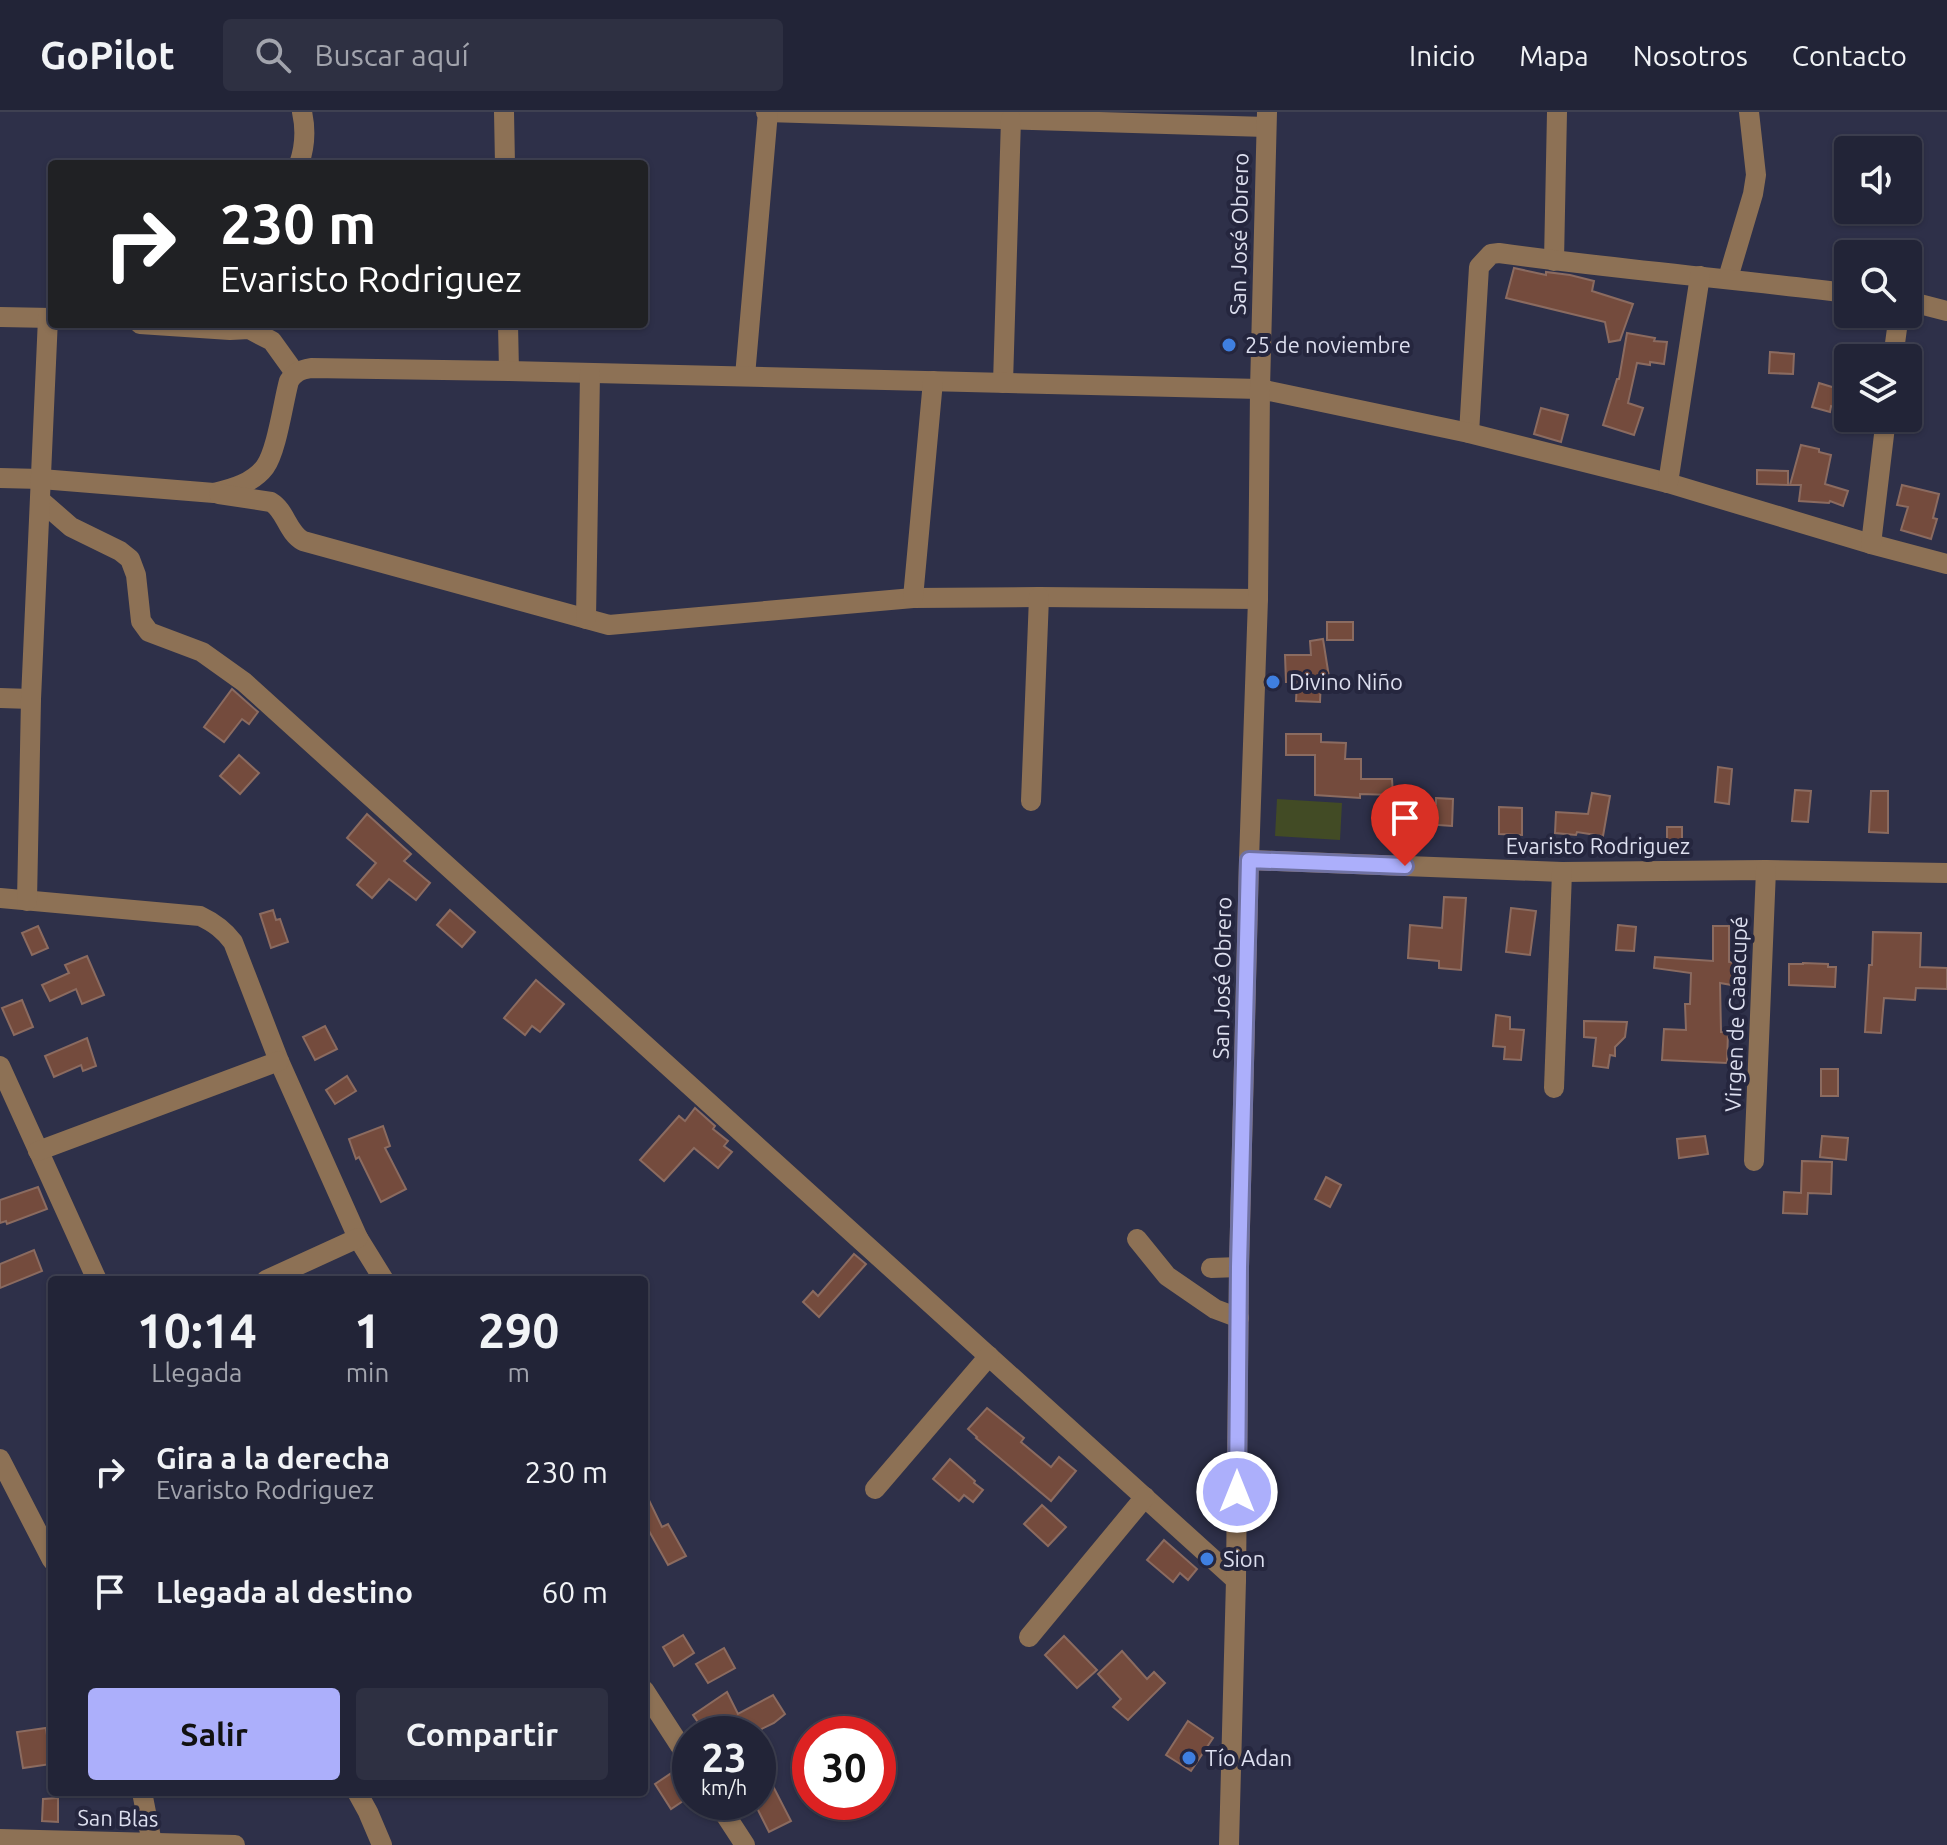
<!DOCTYPE html>
<html lang="es">
<head>
<meta charset="utf-8">
<style>
	body { margin:0; font-family:Ubuntu,sans-serif; background:#2e3042; color:#f1f3f6; height:100vh; display:flex; flex-direction:column; font-size:30px; white-space:nowrap }
	* { box-sizing:border-box; margin:0 }
	p { font-size:26px; color:#a2a4ad }
	.icon { flex:none; width:44px; height:44px; fill:none; stroke:currentColor; stroke-width:2; stroke-linecap:round; stroke-linejoin:round }
	.map { position:relative; flex:1; overflow:hidden }
	.panel { position:absolute; left:48px; top:1164px; width:600px; height:520px; display:flex; flex-direction:column; background:#222437; border-radius:8px; box-shadow:0 2px 6px #0004,0 0 0 2px #3f4152 }
	.panel>* { flex:none }
	.banner { position:absolute; left:48px; top:48px; width:600px; height:168px; border-radius:8px; box-shadow:0 2px 6px #0004,0 0 0 2px #3f4152; background:#202124; color:#fff; overflow:hidden }
	.buttons { position:absolute; left:1834px; top:24px; display:grid; gap:16px }
	.buttons a { display:grid; place-items:center; width:88px; height:88px; border-radius:8px; background:#222437; box-shadow:0 2px 6px #0004,0 0 0 2px #3f4152; font-size:40px }
	.speed { position:absolute; left:672px; top:1604px; display:flex; gap:16px; font-size:40px; font-weight:700; text-align:center }
	.speed>* { display:grid; place-content:center; width:104px; height:104px; border-radius:50%; background:#222437; box-shadow:0 2px 6px #0004,0 0 0 2px #3f4152; line-height:1 }
	.speed small { font-size:20px; font-weight:400 }
	.speed .limit { border:12px solid #d22; background:#fff; color:#111 }
	.pin { position:absolute; display:grid; place-items:center; width:68px; height:68px; color:#fff; margin:-82px -34px; border-radius:50% 50% 50% 0; rotate:-45deg; box-shadow:0 0 8px #0007 }
	.pin .icon { rotate:45deg }
	.me { position:absolute; width:88px; margin:-44px; rotate:0deg; stroke-linejoin:round; filter:drop-shadow(0 0 6px #0008) }
	.turn { display:flex; align-items:center; gap:28px; height:168px; padding:0 40px; font-size:36px }
	.turn .icon { width:104px; height:104px; stroke-width:2.5 }
	.turn b { display:block; font-size:56px; line-height:68px }
	.eta { display:flex; justify-content:space-evenly; align-items:center; height:136px; text-align:center }
	.eta b { font-size:48px; font-weight:700; line-height:56px }
	.primary-button { display:flex; gap:16px; margin-top:auto; padding:16px 40px }
	.primary-button a { flex:1; height:92px; border-radius:8px; background:#acaffb; color:#111; font-size:32px; font-weight:700; line-height:92px; text-align:center }
	.primary-button a+a { background:#2e3042; color:#f1f3f6 }
	ul { padding:0; list-style:none }
	li { display:flex; align-items:center; gap:24px; height:120px; padding:0 40px }
	li div { flex:1 }
	li b { display:block; font-size:30px }
	li em { font-style:normal }
	header { display:flex; align-items:center; gap:48px; box-sizing:border-box; height:112px; padding:0 40px; background:#222437; border-bottom:2px solid #3f4152 }
	header strong { font-size:38px }
	nav { display:flex; gap:44px; margin-inline-start:auto; font-size:28px }
	.search { width:560px; height:72px; background:#2e3042; display:flex; align-items:center; gap:20px; box-sizing:border-box; padding:0 28px; border-radius:8px; color:#a2a4ad; font-size:30px }
	.map>svg:first-child { display:block }
	.green { fill:#424b25 }
	.building { fill:#744b3d; stroke:#8b6b60; stroke-width:2 }
	.lines { fill:none; stroke-linecap:round; stroke-linejoin:round }
	.minor { stroke:#8d7155; stroke-width:20 }
	.route-casing { stroke:#7072a3; stroke-width:20 }
	.route { stroke:#acaffb; stroke-width:14 }
	.shop-dot { fill:#3f7fe0; stroke:#25263e; stroke-width:3 }
	.labels { text-anchor:middle; stroke-width:8; stroke-linejoin:round; paint-order:stroke }
	.street-label { font-size:22px; fill:#dddfef; stroke:#25263e }
	.poi-label { font-size:22px; fill:#dddfef; stroke:#25263e; text-anchor:start }
</style>
</head>
<body>
<header>
<strong>GoPilot</strong>
<div class="search"><svg class="icon" aria-label="search" viewBox="0 0 24 24"><circle cx="10" cy="10" r="6"/><path d="M15 15l6 6"/></svg>Buscar aquí</div>
<nav><a>Inicio</a><a>Mapa</a><a>Nosotros</a><a>Contacto</a></nav>
</header>
<div class="map">
<svg width="1947" height="1733" viewBox="0 0 1947 1733">
	<rect width="100%" height="100%" fill="#2e3049"/>
	<polygon class="green" points="1277,687 1342,691 1340,728 1275,724"/>
	<g class="building">
		<polygon points="1514,156 1546,163 1546,160 1570,163 1594,169 1592,179 1633,192 1620,228 1609,230 1605,210 1506,186"/>
		<polygon points="1627,221 1655,226 1654,229 1667,230 1664,252 1650,250 1650,253 1637,251 1628,291 1643,296 1634,323 1603,313 1617,267 1619,267"/>
		<polygon points="1770,240 1794,242 1793,262 1769,261"/>
		<polygon points="1819,271 1845,279 1840,297 1831,294 1830,300 1812,295"/>
		<polygon points="1541,296 1568,303 1561,330 1534,322"/>
		<polygon points="1801,333 1819,337 1819,340 1831,343 1825,372 1848,379 1843,394 1830,389 1829,391 1799,389 1801,373 1790,373"/>
		<polygon points="1757,358 1788,359 1788,373 1757,372"/>
		<polygon points="1902,373 1939,382 1933,406 1937,407 1931,427 1901,418 1908,395 1897,393"/>
		<rect x="1327" y="510" width="26" height="18"/>
		<polygon points="1323,527 1329,565 1321,566 1320,590 1296,589 1297,570 1286,570 1285,543 1311,543 1310,529"/>
		<polygon points="232,577 258,600 249,612 242,607 224,630 204,615"/>
		<polygon points="1286,622 1321,622 1321,630 1346,631 1345,647 1361,647 1361,667 1392,667 1393,683 1360,682 1360,686 1315,683 1315,643 1286,643"/>
		<polygon points="239,643 259,661 240,682 220,664"/>
		<polygon points="1718,655 1732,657 1729,692 1715,690"/>
		<polygon points="1795,678 1811,679 1808,710 1792,709"/>
		<polygon points="1871,679 1888,679 1888,721 1869,720"/>
		<polygon points="1592,681 1610,684 1603,724 1577,720 1576,723 1555,721 1556,700 1588,702"/>
		<polygon points="1436,686 1453,687 1452,714 1424,712 1423,726 1402,724 1404,690 1436,692"/>
		<polygon points="1499,695 1522,696 1522,723 1499,722"/>
		<polygon points="367,702 411,742 404,749 430,771 416,788 389,767 372,786 357,773 376,751 347,726"/>
		<rect x="1667" y="715" width="15" height="25"/>
		<polygon points="1444,785 1466,786 1461,858 1439,856 1439,849 1408,846 1410,813 1442,816"/>
		<polygon points="1511,796 1536,799 1530,843 1506,840"/>
		<polygon points="273,798 276,808 280,807 288,830 271,836 260,802"/>
		<polygon points="450,798 475,820 462,835 437,813"/>
		<polygon points="1618,813 1636,815 1634,839 1616,838"/>
		<polygon points="38,814 48,836 32,843 22,821"/>
		<polygon points="1713,814 1729,814 1729,850 1747,853 1743,875 1720,871 1721,920 1728,920 1727,951 1662,948 1664,917 1686,918 1685,892 1690,892 1691,861 1654,856 1655,845 1713,849"/>
		<polygon points="1873,820 1921,821 1920,855 1947,856 1947,877 1916,876 1915,888 1884,886 1881,921 1865,920 1869,853 1872,853"/>
		<polygon points="87,844 104,883 82,892 76,877 50,889 42,873 69,861 65,853"/>
		<polygon points="1803,851 1828,852 1828,855 1836,855 1835,875 1789,873 1789,852 1803,852"/>
		<polygon points="536,868 564,892 540,920 532,914 525,923 504,906"/>
		<polygon points="22,888 33,915 14,923 2,896"/>
		<polygon points="1496,903 1510,905 1510,917 1524,918 1521,948 1504,947 1505,935 1493,934"/>
		<polygon points="1584,909 1627,910 1625,925 1615,935 1615,944 1610,943 1608,956 1593,954 1596,926 1584,925"/>
		<polygon points="325,914 337,937 315,948 303,925"/>
		<polygon points="87,926 96,954 83,959 81,953 54,965 45,944"/>
		<rect x="1821" y="957" width="17" height="27"/>
		<polygon points="347,964 356,979 335,992 326,978"/>
		<polygon points="695,996 715,1014 713,1017 728,1029 724,1034 732,1040 718,1056 694,1036 664,1069 640,1048 679,1004 685,1009"/>
		<polygon points="383,1014 390,1034 385,1036 406,1077 381,1090 359,1045 356,1047 349,1027"/>
		<polygon points="1705,1024 1708,1042 1679,1046 1677,1027"/>
		<polygon points="1822,1024 1848,1026 1846,1048 1820,1045"/>
		<polygon points="1802,1049 1832,1050 1831,1082 1808,1081 1807,1102 1783,1101 1784,1080 1801,1081"/>
		<polygon points="1326,1065 1341,1073 1330,1095 1315,1087"/>
		<polygon points="38,1075 47,1097 7,1112 6,1109 0,1111 0,1088"/>
		<polygon points="34,1138 42,1159 0,1176 0,1152"/>
		<polygon points="854,1142 866,1152 819,1205 803,1190 813,1179 818,1184"/>
		<polygon points="987,1296 1024,1326 1021,1330 1051,1355 1059,1345 1076,1359 1051,1389 976,1326 977,1325 968,1317"/>
		<polygon points="950,1347 975,1369 974,1371 983,1378 973,1390 964,1383 959,1389 933,1367"/>
		<polygon points="644,1378 662,1415 668,1412 686,1444 668,1453 644,1410"/>
		<polygon points="1042,1393 1066,1415 1048,1434 1024,1412"/>
		<polygon points="1164,1428 1197,1457 1188,1468 1180,1461 1173,1470 1147,1448"/>
		<polygon points="683,1523 694,1541 674,1554 663,1535"/>
		<polygon points="1064,1524 1097,1558 1077,1576 1045,1543"/>
		<polygon points="724,1536 735,1556 708,1571 696,1552"/>
		<polygon points="1122,1539 1147,1567 1154,1560 1165,1571 1128,1608 1113,1595 1121,1587 1098,1562"/>
		<polygon points="727,1580 738,1602 773,1583 785,1602 774,1611 751,1622 706,1622 693,1603"/>
		<polygon points="1188,1609 1213,1626 1191,1659 1166,1643"/>
		<polygon points="46,1616 51,1652 23,1656 17,1620"/>
		<polygon points="758,1645 791,1709 769,1720 758,1698"/>
		<polygon points="673,1660 689,1685 671,1697 655,1672"/>
		<polygon points="58,1686 58,1710 42,1709 43,1687"/>
	</g>
	<g class="lines">
		<g class="minor">
			<polyline points="504,0 505,52"/>
			<polyline points="766,0 1266,15"/>
			<path d="M299 52C305 35 306 18 302 0"/>
			<polyline points="1554,149 1557,0"/>
			<polyline points="1728,166 1753,82 1756,63 1749,0"/>
			<polyline points="1908,189 1947,199"/>
			<polyline points="0,205 52,206"/>
			<polyline points="140,212 230,218 249,217 272,229 295,261"/>
			<polyline points="508,212 509,259"/>
			<polyline points="1893,246 1899,202"/>
			<polyline points="745,264 768,0"/>
			<polyline points="1003,271 1011,7"/>
			<path d="M1469 321 1479 155 1491 142 1499 141C1615 157 1732 167 1848 181"/>
			<path d="M0 366 41 367 214 381C232 377 253 371 265 355 277 338 283 291 289 269 295 260 300 258 311 256L509 259 1260 277 1469 321 1668 371 1871 432 1947 452"/>
			<polyline points="1668,371 1700,164"/>
			<path d="M219 382 271 390C286 399 287 420 303 429L609 513 913 486 1039 485 1258 487"/>
			<polyline points="40,388 71,415 120,439 130,447 136,463 141,509 149,520 202,540 244,570 1236,1468"/>
			<polyline points="1871,432 1886,306"/>
			<polyline points="913,486 933,269"/>
			<polyline points="586,507 590,261"/>
			<polyline points="0,586 31,587"/>
			<polyline points="1031,689 1039,485"/>
			<polyline points="1249,748 1562,760 1766,758 1947,761"/>
			<path d="M0 786 200 804C215 811 224 818 233 830L279 949 358 1126 384 1168"/>
			<polyline points="27,789 31,587 48,206"/>
			<polyline points="0,954 97,1168"/>
			<polyline points="1554,976 1562,760"/>
			<polyline points="38,1039 279,949"/>
			<polyline points="1754,1049 1766,758"/>
			<polyline points="1137,1127 1167,1164 1215,1197 1239,1206"/>
			<polyline points="1211,1156 1239,1155"/>
			<polyline points="266,1168 358,1126"/>
			<polyline points="0,1347 52,1448"/>
			<polyline points="875,1377 989,1244"/>
			<polyline points="1029,1525 1145,1385"/>
			<polyline points="644,1578 690,1649"/>
			<polyline points="142,1680 152,1731"/>
			<polyline points="357,1680 368,1700 382,1733"/>
			<polyline points="717,1690 745,1733"/>
			<polyline points="0,1727 235,1733"/>
			<polyline points="1229,1733 1236,1468 1239,1155 1249,748 1258,487 1260,277 1267,0"/>
		</g>
	</g>
	<g class="lines">
		<defs>
			<polyline id="route" points="1237,1380 1239,1155 1249,748 1405,754"/>
		</defs>
		<use href="#route" class="route-casing"/>
		<use href="#route" class="route"/>
	</g>
	<g class="shop-dot">
		<circle cx="1229" cy="233" r="8"/>
		<circle cx="1273" cy="570" r="8"/>
		<circle cx="1207" cy="1447" r="8"/>
		<circle cx="1189" cy="1646" r="8"/>
	</g>
	<g class="labels">
		<g class="street-label">
			<text transform="translate(1239 122) rotate(-89)" y="8">San José Obrero</text>
			<text x="1598" y="742">Evaristo Rodriguez</text>
			<text transform="translate(1222 866) rotate(-89)" y="8">San José Obrero</text>
			<text transform="translate(1736 902) rotate(-88)" y="8">Virgen de Caaacupé</text>
			<text transform="translate(118 1706) rotate(1)" y="8">San Blas</text>
		</g>
		<g class="poi-label">
			<text x="1245" y="241">25 de noviembre</text>
			<text x="1289" y="578">Divino Niño</text>
			<text x="1223" y="1455">Sion</text>
			<text x="1205" y="1654">Tío Adan</text>
		</g>
	</g>
</svg>
<div class="buttons">
<a><svg class="icon" aria-label="sound" viewBox="0 0 24 24"><path d="M4 9h4l5-4v14l-5-4H4zM17 9q2 3 0 6"/></svg></a>
<a><svg class="icon" aria-label="search" viewBox="0 0 24 24"><circle cx="10" cy="10" r="6"/><path d="M15 15l6 6"/></svg></a>
<a><svg class="icon" aria-label="layers" viewBox="0 0 24 24"><path d="M12 4l9 5-9 5-9-5zM3 14l9 5 9-5"/></svg></a>
</div>
<div class="speed"><div>23<small>km/h</small></div><div class="limit">30</div></div>
<div class="pin" style="left:1405px;top:754px;background:#d93025"><svg class="icon" aria-label="arrive" viewBox="0 0 24 24"><path d="M6 21V4h12l-3 4 3 4H6"/></svg></div>
<svg class="me" style="left:1237px;top:1380px" viewBox="-20 -20 40 40"><circle r="17" fill="#acaffb" stroke="#fff" stroke-width="3"/><path d="M0-11L8 9 0 5-8 9z" fill="#fff"/></svg>
<div class="banner">
<div class="turn"><svg class="icon" aria-label="right" viewBox="0 0 24 24"><path d="M7 20v-9h11M14 6l5 5-5 5"/></svg><div><b>230 m</b>Evaristo Rodriguez</div></div>
</div>
<section class="panel">
<div class="eta">
<div><b>10:14</b><p>Llegada</p></div>
<div><b>1</b><p>min</p></div>
<div><b>290</b><p>m</p></div>
</div>
<ul>
<li><svg class="icon" aria-label="right" viewBox="0 0 24 24"><path d="M7 20v-9h11M14 6l5 5-5 5"/></svg><div><b>Gira a la derecha</b><p>Evaristo Rodriguez</p></div><em>230 m</em></li>
<li><svg class="icon" aria-label="arrive" viewBox="0 0 24 24"><path d="M6 21V4h12l-3 4 3 4H6"/></svg><div><b>Llegada al destino</b></div><em>60 m</em></li>
</ul>
<div class="primary-button"><a>Salir</a><a>Compartir</a></div>
</section>
</div>
</body>
</html>
